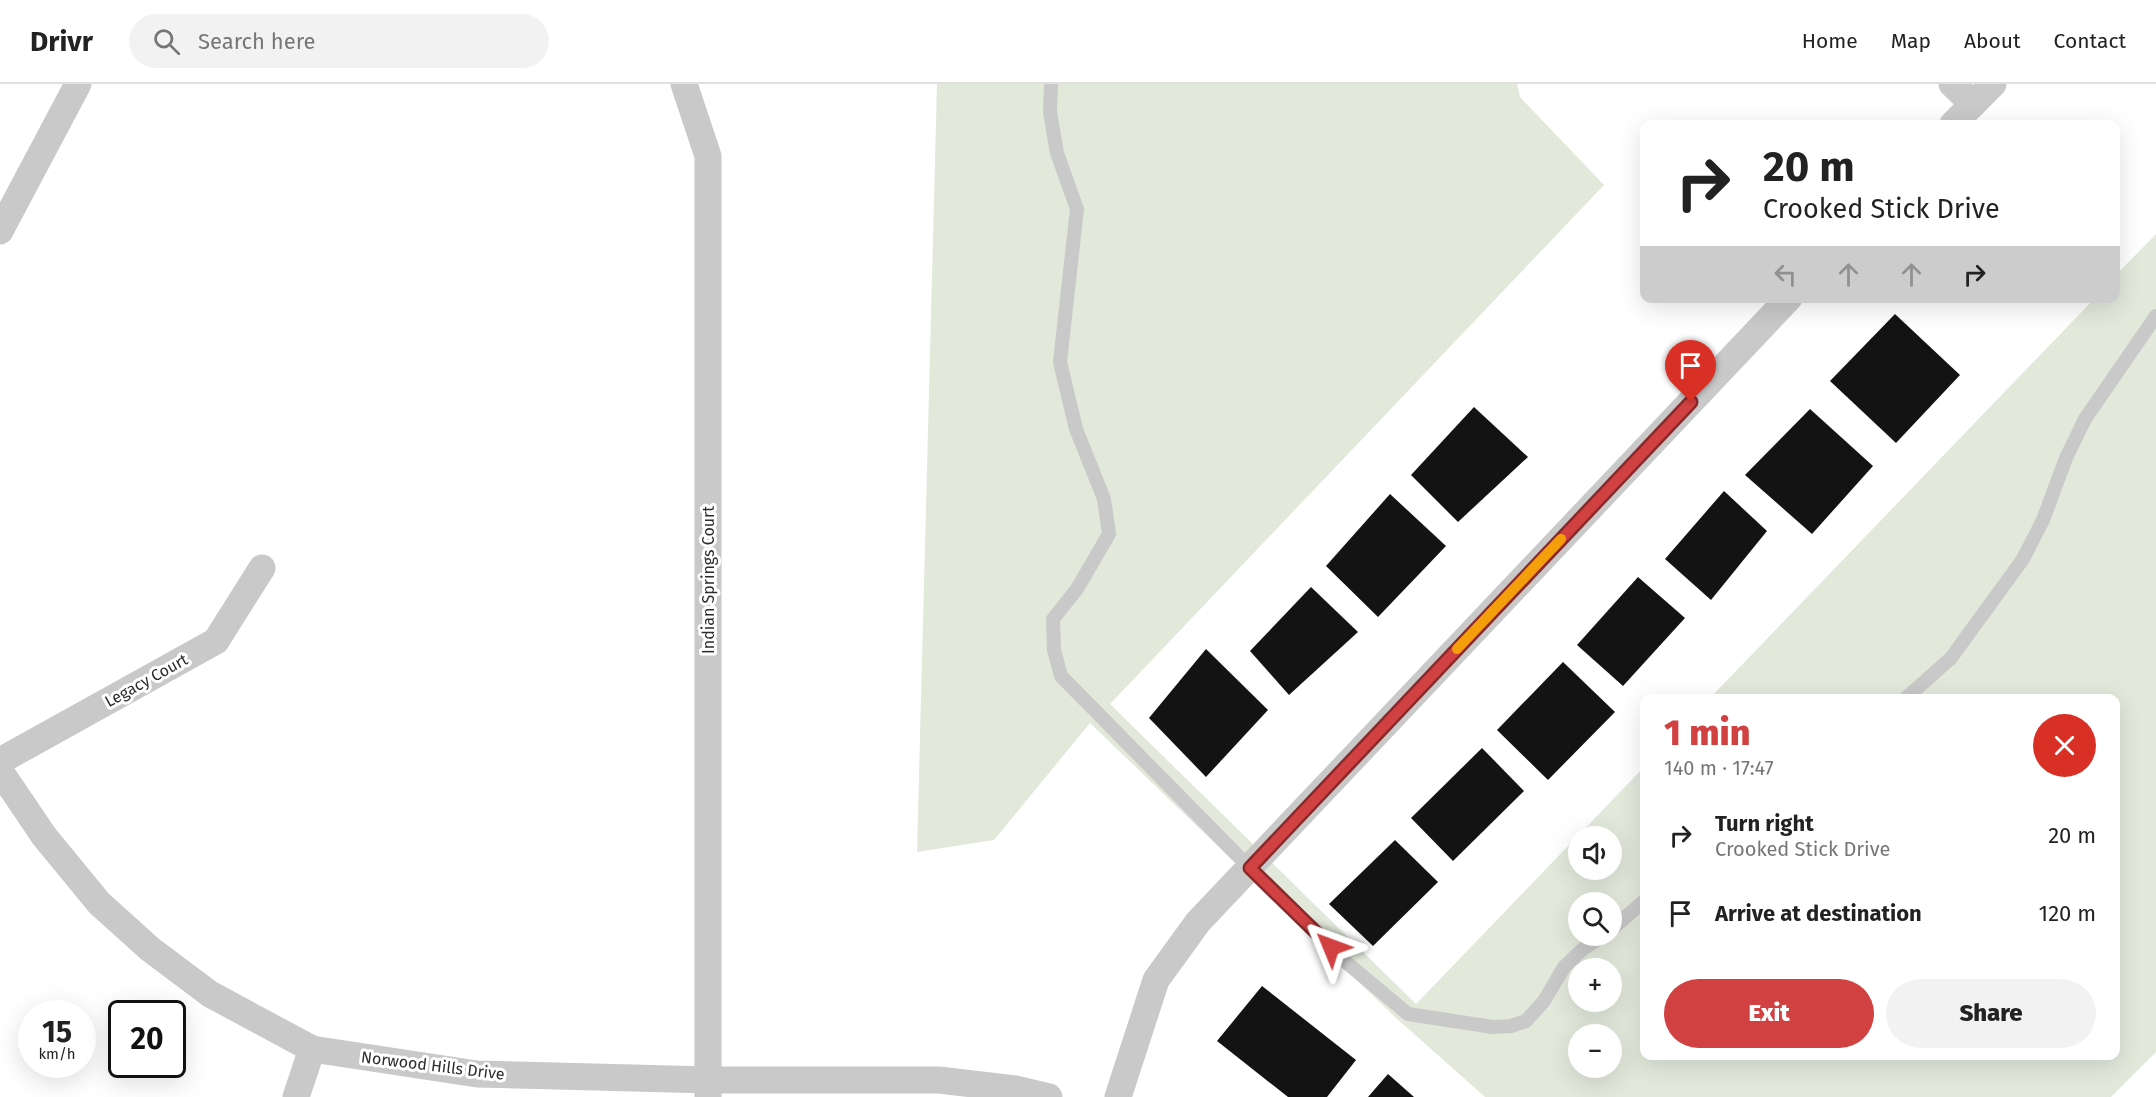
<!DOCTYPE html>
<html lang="en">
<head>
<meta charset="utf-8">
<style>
	body { margin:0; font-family:"Fira Sans",sans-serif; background:#f2f2f2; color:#222; height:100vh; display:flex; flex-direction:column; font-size:22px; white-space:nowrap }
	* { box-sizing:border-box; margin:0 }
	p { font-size:20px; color:#767676 }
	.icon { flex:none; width:33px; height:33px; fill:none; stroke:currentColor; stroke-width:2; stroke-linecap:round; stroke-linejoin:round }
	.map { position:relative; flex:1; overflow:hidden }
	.drawer { position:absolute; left:1640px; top:610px; width:480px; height:366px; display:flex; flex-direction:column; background:#fff; border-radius:12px; box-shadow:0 6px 24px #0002 }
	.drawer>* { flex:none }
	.top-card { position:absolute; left:1640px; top:36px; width:480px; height:183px; border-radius:12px; box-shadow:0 6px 24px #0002; background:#fff; color:#222; overflow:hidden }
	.fabs { position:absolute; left:1568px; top:742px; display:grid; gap:12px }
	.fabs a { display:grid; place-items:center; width:54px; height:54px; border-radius:50%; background:#fff; box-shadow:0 6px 24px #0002; font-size:30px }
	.speed { position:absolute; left:18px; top:916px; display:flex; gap:12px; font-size:30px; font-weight:700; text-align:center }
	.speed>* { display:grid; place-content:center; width:78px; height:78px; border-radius:50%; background:#fff; box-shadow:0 6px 24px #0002; line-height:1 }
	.speed small { font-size:15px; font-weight:400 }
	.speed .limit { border:3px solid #111; border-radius:9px; background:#fff; color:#111 }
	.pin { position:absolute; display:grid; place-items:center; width:51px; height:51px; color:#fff; margin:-62px -26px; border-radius:50% 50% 50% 0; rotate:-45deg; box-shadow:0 0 6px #0007 }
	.pin .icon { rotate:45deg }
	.me { position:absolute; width:66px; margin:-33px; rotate:314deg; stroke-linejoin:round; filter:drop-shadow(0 0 4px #0008) }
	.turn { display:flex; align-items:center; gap:21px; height:126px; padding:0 24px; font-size:27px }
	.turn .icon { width:78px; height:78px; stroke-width:2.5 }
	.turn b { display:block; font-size:42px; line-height:51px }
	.lanes { display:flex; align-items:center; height:57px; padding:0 24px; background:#0003; justify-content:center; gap:30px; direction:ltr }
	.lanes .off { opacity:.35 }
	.round { display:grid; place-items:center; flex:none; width:63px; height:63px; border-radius:32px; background:#f2f2f2 }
	.headline { display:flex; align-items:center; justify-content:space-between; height:102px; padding:0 24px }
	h1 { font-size:36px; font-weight:800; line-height:45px; color:#d14142 }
	.primary-button { display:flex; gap:12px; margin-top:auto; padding:12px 24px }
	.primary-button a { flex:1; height:69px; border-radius:36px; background:#d14142; color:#fff; font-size:24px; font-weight:800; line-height:69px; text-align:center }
	.primary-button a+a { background:#f2f2f2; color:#222 }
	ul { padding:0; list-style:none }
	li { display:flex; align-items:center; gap:18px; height:78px; padding:0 24px }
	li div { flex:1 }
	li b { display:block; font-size:22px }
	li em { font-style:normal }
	header { display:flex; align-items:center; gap:36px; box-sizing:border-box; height:84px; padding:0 30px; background:#fff; border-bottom:2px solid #e0e0e0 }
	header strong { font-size:28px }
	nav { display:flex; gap:33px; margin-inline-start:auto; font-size:21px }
	.search { width:420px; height:54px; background:#f2f2f2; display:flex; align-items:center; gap:15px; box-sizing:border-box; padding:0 21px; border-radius:33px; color:#767676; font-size:22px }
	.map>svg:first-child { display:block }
	.green { fill:#e2e9db; fill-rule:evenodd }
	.building { fill:#131313 }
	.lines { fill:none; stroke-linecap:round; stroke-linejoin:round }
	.lane { stroke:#c9c9c9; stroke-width:14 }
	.street { stroke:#c9c9c9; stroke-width:27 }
	.route-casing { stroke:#882a2b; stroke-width:15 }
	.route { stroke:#d14142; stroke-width:10 }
	.slow { stroke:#f59e0b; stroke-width:10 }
	.labels { text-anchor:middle; stroke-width:6; stroke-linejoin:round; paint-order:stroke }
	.street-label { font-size:16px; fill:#2c2c2c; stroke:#fff }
</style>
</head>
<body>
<header>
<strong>Drivr</strong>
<div class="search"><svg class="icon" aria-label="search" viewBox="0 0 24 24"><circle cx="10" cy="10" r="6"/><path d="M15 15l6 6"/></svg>Search here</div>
<nav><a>Home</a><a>Map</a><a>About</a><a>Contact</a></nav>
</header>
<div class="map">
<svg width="2156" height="1013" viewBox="0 0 2156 1013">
	<rect width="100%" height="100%" fill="#fff"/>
	<path class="green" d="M937 0H1517L1520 13 1604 101 1110 620 1416 920 1644 683V972H2115V615H1709L2094 215 2115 214V192L2156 150V968L2111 1013H1485L1396 934 1090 639 994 756 917 768ZM1578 753H1611V786H1578ZM1578 819H1611V852H1578ZM1578 885H1611V918H1578ZM1578 951H1611V984H1578Z"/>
	<g class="building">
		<polygon points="1895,230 1960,291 1896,359 1830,297"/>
		<polygon points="1474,323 1528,373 1458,438 1411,391"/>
		<polygon points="1810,325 1873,382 1812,450 1745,391"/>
		<polygon points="1724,407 1767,447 1711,516 1665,475"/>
		<polygon points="1390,410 1446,462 1378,533 1326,482"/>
		<polygon points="1638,493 1685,534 1623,602 1577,561"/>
		<polygon points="1311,503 1358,548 1289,611 1250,567"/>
		<polygon points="1206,565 1268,626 1206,693 1149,634"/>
		<polygon points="1563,578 1615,628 1548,696 1497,646"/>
		<polygon points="1482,664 1524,707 1453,777 1411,734"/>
		<polygon points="1395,756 1438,798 1373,862 1329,820"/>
		<polygon points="1262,902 1356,976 1327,1013 1288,1013 1217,957"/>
		<polygon points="1388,990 1414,1013 1368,1013"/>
	</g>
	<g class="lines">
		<g class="lane">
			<polyline points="1051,0 1050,28 1057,69 1077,125 1060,278 1076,345 1104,415 1109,450 1077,505 1053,535 1054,566 1061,592 1250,784 1347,879 1408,930 1493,943 1511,942 1526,937 1544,917 1564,883 1584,864 1603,852"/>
			<polyline points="1905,615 1951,574 2023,475 2043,436 2066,374 2085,335 2156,232"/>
			<polyline points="1611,846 1644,817"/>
		</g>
		<g class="street">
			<polyline points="684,0 708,72 708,1013"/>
			<polyline points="1952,0 1973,20"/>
			<polyline points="1953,40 1993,0"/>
			<polyline points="0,147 78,0"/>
			<polyline points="0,677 216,557 262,484"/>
			<polyline points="0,687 44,752 99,819 150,865 210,910 312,965 477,990 709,996 939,996 1015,1005 1049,1013"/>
			<polyline points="296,1013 312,965"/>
			<polyline points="1118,1013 1156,896 1198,838 1789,214"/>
		</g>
	</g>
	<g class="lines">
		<defs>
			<polyline id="route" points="1331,863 1250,784 1691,318"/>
		</defs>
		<use href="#route" class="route-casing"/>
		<use href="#route" class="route"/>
		<polyline class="slow" points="1457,565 1561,455"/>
	</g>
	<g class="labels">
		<g class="street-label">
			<text transform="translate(708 496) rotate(-90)" y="6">Indian Springs Court</text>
			<text transform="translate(146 596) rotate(-29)" y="6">Legacy Court</text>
			<text transform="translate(433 981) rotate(7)" y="6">Norwood Hills Drive</text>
		</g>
	</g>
</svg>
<div class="fabs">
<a><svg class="icon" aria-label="sound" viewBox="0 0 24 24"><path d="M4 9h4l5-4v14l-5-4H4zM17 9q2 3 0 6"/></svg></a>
<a><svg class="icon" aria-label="search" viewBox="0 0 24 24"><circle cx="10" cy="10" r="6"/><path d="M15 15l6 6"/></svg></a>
<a>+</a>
<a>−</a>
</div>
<div class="speed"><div>15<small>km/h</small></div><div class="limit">20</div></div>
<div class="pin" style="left:1691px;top:318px;background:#d93025"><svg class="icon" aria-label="arrive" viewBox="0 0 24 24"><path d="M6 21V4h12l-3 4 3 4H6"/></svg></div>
<svg class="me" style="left:1331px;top:863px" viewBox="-20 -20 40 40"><path d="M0-17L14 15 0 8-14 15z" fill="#d14142" stroke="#fff" stroke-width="4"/></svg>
<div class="top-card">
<div class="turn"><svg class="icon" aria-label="right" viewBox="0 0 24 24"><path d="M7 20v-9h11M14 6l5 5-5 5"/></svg><div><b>20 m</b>Crooked Stick Drive</div></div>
<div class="lanes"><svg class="icon off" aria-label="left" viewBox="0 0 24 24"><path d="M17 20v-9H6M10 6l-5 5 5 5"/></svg><svg class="icon off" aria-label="ahead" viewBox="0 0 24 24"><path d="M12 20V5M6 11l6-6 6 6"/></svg><svg class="icon off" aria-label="ahead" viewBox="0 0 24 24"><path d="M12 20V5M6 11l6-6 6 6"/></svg><svg class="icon" aria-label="right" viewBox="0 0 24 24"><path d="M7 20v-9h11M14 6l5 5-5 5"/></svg></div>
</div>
<section class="drawer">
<div class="headline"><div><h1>1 min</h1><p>140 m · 17:47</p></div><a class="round" style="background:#d93025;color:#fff"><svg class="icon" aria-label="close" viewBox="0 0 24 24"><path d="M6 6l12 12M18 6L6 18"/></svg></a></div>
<ul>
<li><svg class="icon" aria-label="right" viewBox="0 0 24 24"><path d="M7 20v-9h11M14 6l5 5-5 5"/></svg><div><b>Turn right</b><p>Crooked Stick Drive</p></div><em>20 m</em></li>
<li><svg class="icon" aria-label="arrive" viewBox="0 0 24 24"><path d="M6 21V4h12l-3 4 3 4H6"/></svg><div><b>Arrive at destination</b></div><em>120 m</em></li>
</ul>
<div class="primary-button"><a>Exit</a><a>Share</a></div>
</section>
</div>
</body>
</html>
